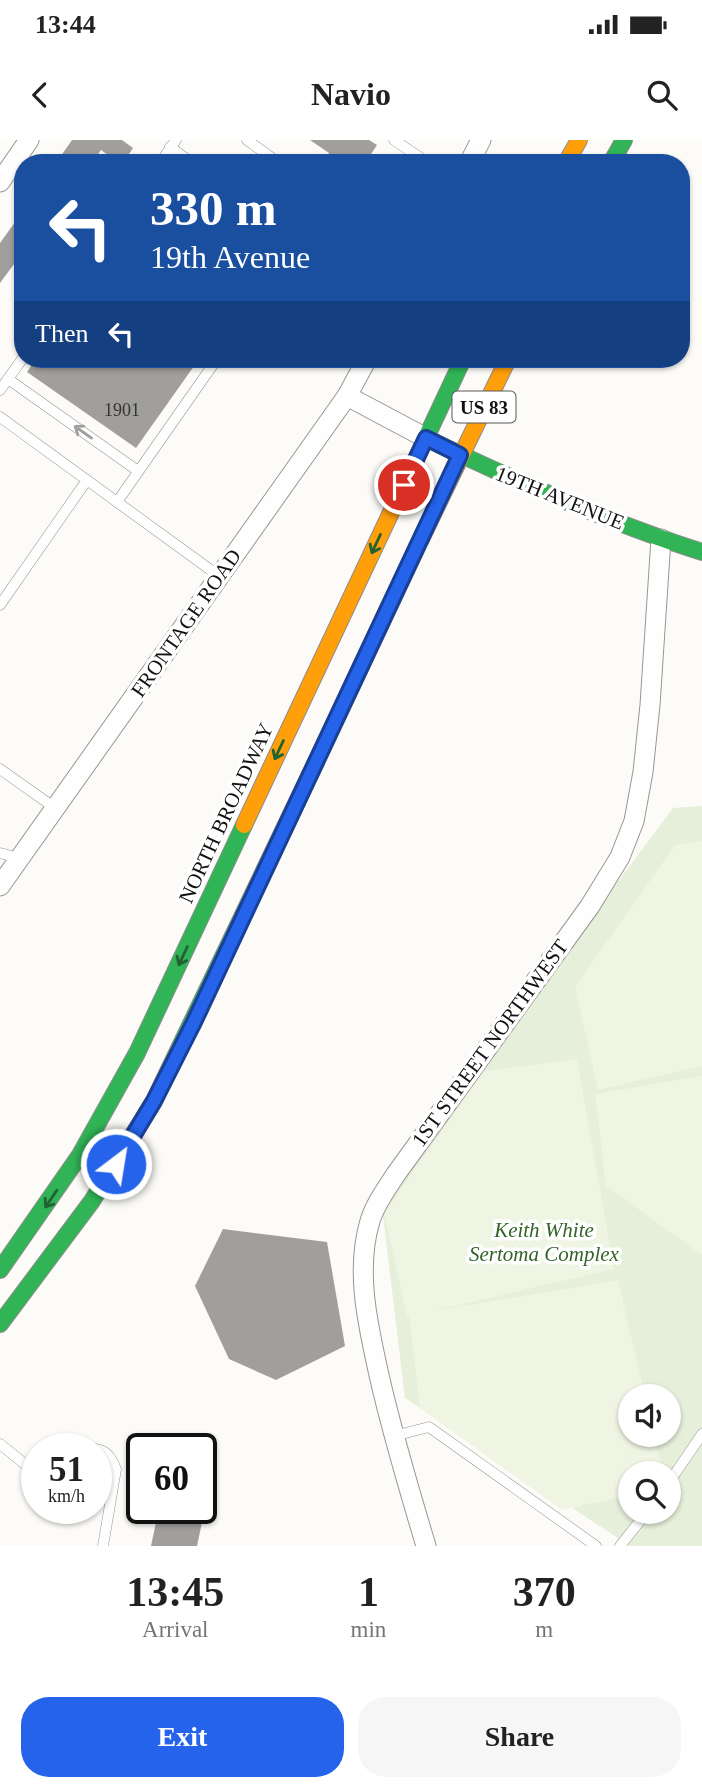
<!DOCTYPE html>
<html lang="en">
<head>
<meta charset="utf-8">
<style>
	body { margin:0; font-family:"Times New Roman",serif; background:#f6f6f6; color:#222; height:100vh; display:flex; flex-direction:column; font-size:26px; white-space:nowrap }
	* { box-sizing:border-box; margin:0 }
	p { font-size:23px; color:#767676 }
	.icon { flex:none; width:38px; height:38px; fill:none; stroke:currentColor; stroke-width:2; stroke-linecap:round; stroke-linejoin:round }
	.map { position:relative; height:1406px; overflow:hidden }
	.details { display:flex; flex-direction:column; background:#fff; flex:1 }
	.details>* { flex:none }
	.hud { position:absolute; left:14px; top:14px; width:676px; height:214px; border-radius:28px; box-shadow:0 2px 5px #0004; background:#1a4fa0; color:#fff; overflow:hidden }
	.controls { position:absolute; left:618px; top:1244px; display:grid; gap:14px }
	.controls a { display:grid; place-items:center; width:63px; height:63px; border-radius:50%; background:#fff; box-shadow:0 2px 5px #0004; font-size:35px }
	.speed { position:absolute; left:21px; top:1293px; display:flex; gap:14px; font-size:35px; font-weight:700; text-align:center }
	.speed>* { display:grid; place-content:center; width:91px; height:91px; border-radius:50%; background:#fff; box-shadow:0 2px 5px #0004; line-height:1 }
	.speed small { font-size:18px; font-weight:400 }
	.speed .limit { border:4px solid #111; border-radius:10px; background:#fff; color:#111 }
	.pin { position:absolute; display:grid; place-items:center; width:60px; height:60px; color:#fff; margin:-30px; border:4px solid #fff; border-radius:50%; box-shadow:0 2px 7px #0007 }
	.me { position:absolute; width:77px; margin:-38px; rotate:31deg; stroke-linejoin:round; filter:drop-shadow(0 0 5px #0008) }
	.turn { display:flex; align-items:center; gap:24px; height:147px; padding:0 21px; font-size:32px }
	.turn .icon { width:91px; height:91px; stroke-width:2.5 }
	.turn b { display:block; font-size:49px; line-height:60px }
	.then { display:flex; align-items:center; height:66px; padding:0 21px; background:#0003; gap:14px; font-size:26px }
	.eta { display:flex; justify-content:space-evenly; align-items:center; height:119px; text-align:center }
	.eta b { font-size:42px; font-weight:700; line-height:49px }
	.primary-button { display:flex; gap:14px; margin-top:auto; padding:14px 21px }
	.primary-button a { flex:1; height:80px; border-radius:28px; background:#2563eb; color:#fff; font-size:28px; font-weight:700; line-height:80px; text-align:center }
	.primary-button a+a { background:#f6f6f6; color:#222 }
	.status { display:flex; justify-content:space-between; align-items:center; height:49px; padding:0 35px; background:#fff; direction:ltr }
	.status svg { height:19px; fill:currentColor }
	header { display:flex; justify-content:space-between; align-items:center; height:91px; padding:0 21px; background:#fff; font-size:32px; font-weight:700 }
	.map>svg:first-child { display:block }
	.green { fill:#e6efda; fill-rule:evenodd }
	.pitch { fill:#eff4e3 }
	.building { fill:#a09f9c }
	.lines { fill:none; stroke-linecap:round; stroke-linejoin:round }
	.lane-casing { stroke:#979695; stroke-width:11 }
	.street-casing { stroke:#979695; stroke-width:21 }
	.fast-casing { stroke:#8d8d8c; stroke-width:18 }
	.slow-casing { stroke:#8d8d8c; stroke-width:18 }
	.jam-casing { stroke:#8d8d8c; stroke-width:18 }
	.lane { stroke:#fffefe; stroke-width:10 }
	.street { stroke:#fffefe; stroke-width:19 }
	.fast { stroke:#30b455; stroke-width:16 }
	.slow { stroke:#ff9f0a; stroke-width:16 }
	.jam { stroke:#e5322d; stroke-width:16 }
	.oneway { stroke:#a09f9f }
	.oneway2 { stroke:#206233 }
	.route-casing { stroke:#184099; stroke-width:18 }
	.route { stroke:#2563eb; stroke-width:12 }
	.labels { text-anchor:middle; stroke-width:7; stroke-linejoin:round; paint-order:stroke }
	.number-label { font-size:18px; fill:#353434 }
	.shield { fill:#fff; stroke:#585858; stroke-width:2 }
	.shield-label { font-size:19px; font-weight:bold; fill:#111 }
	.street-label { font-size:21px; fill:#111; stroke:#fff }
	.park-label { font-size:21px; font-style:italic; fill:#326327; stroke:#fff }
</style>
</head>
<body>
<div class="status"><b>13:44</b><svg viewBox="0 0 49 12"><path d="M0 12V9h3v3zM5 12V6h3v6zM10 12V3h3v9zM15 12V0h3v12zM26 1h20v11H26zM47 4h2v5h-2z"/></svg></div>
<header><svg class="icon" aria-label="back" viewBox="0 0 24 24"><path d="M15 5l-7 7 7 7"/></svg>Navio<svg class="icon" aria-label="search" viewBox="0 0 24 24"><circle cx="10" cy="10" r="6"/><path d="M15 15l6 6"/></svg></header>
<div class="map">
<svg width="702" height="1406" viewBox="0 0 702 1406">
	<rect width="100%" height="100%" fill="#fcfbf8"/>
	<path class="green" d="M702 666V1406H630L405 1258 381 1059 673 668ZM630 1256H668V1295H630ZM630 1334H668V1372H630Z"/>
	<g class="pitch">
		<polygon points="702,701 702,926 598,950 575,847 675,705"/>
		<polygon points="577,919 614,1129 433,1171 618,1140 645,1256 630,1256 630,1295 654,1295 663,1333 630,1334 630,1355 562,1370 420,1268 409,1176 407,1176 384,1073 484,931"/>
		<polygon points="702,936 702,1115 606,1046 595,954"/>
	</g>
	<g class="building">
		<polygon points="72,0 122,0 133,8 123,23 119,23 101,10 92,23 56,23"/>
		<polygon points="310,0 369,0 377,5 365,23 323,23 329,13"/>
		<polygon points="23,71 23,112 0,143 0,103"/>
		<polygon points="36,219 45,224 48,219 199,219 136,308 27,232"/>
		<polygon points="223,1089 327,1102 345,1206 276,1240 229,1219 195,1146"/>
		<polygon points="159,1368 205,1368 197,1406 151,1406"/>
	</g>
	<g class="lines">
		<defs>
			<g id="lane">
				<polyline points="247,0 279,23"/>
				<polyline points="394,0 428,23"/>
				<polyline points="170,7 192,23"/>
				<polyline points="160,23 176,0"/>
				<polyline points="8,239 138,331"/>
				<polyline points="0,250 23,218"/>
				<polyline points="0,277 219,436"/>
				<polyline points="117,362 217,219"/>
				<polyline points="0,465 87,340"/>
				<polyline points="0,629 55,668"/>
				<polyline points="0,713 19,718"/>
				<polyline points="394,1296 429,1287 596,1406"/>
				<polyline points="0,1304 31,1329 37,1327"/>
				<path d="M79 1309C100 1308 108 1308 116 1329L103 1406"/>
				<polyline points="668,1344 702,1294"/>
				<polyline points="620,1406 647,1372"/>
			</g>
			<g id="street">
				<polyline points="469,23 481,0"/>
				<polyline points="0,42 29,0"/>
				<polyline points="347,256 426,298"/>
				<polyline points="0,746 347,256 367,219"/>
				<path d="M426 1406C409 1349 392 1293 379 1235 368 1185 355 1131 370 1081 375 1064 387 1048 396 1034L590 766 620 717 634 681 643 632 650 565 661 399"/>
			</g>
			<g id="fast">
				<polyline points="611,23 624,0"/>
				<path d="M426 298C515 341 608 382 702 412"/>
				<polyline points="402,349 463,219"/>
				<polyline points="0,1130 80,1015 137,913 244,685"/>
				<polyline points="0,1184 92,1061 154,961 316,622"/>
			</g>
			<g id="slow">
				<polyline points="566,23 579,0"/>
				<polyline points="421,399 508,219"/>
				<polyline points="244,685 402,349"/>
			</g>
			<polyline id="jam" points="316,622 421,399"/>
		</defs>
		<use href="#lane" class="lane-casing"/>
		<use href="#street" class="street-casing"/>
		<use href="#fast" class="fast-casing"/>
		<use href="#slow" class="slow-casing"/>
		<use href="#jam" class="jam-casing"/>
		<use href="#lane" class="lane"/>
		<use href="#street" class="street"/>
		<use href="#fast" class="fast"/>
		<use href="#slow" class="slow"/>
		<use href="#jam" class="jam"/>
	</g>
	<defs><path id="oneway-shaft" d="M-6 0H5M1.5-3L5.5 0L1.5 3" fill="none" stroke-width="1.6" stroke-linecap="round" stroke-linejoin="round" transform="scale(1.75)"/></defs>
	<use class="oneway" href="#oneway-shaft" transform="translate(83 292) rotate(-145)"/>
	<g class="oneway2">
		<use href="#oneway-shaft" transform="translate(376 404) rotate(115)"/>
		<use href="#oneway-shaft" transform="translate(279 610) rotate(115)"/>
		<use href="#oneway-shaft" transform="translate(183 816) rotate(115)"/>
		<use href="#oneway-shaft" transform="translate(51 1059) rotate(124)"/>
	</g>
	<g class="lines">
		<defs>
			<polyline id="route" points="116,1024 154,961 194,882 460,315 426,298 404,345"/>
		</defs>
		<use href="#route" class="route-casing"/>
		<use href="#route" class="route"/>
	</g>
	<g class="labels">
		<g class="number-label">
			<text x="122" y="276">1901</text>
		</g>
		<rect class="shield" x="452.5" y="251.5" width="63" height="31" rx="5"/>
		<g class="shield-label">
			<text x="484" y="274">US 83</text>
		</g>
		<g class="street-label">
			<text transform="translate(560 358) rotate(22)" y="7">19TH AVENUE</text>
			<text transform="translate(186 483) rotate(-55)" y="7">FRONTAGE ROAD</text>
			<text transform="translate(226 673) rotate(-65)" y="7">NORTH BROADWAY</text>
			<text transform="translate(490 903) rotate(-54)" y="7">1ST STREET NORTHWEST</text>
		</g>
		<g class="park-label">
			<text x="544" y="1097">Keith White<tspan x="544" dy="24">Sertoma Complex</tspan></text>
		</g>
	</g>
</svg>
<div class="controls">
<a><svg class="icon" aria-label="sound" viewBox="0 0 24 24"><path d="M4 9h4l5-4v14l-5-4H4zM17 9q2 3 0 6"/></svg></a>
<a><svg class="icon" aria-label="search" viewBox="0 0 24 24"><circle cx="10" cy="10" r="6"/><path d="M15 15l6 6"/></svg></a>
</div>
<div class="speed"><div>51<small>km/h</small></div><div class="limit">60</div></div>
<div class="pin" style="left:404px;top:345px;background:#d93025"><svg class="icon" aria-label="arrive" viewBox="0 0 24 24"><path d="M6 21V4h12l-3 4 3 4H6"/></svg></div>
<svg class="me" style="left:116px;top:1024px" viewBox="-20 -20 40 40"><circle r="17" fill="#2563eb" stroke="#fff" stroke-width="3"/><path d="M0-11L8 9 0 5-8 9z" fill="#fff"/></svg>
<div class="hud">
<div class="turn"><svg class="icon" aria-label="left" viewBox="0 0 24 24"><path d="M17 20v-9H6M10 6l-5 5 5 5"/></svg><div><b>330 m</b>19th Avenue</div></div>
<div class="then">Then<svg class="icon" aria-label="left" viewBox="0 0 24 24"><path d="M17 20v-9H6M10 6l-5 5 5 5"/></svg></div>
</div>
</div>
<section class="details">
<div class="eta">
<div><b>13:45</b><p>Arrival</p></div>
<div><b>1</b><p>min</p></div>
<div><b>370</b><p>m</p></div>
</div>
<div class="primary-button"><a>Exit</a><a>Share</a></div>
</section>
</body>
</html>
